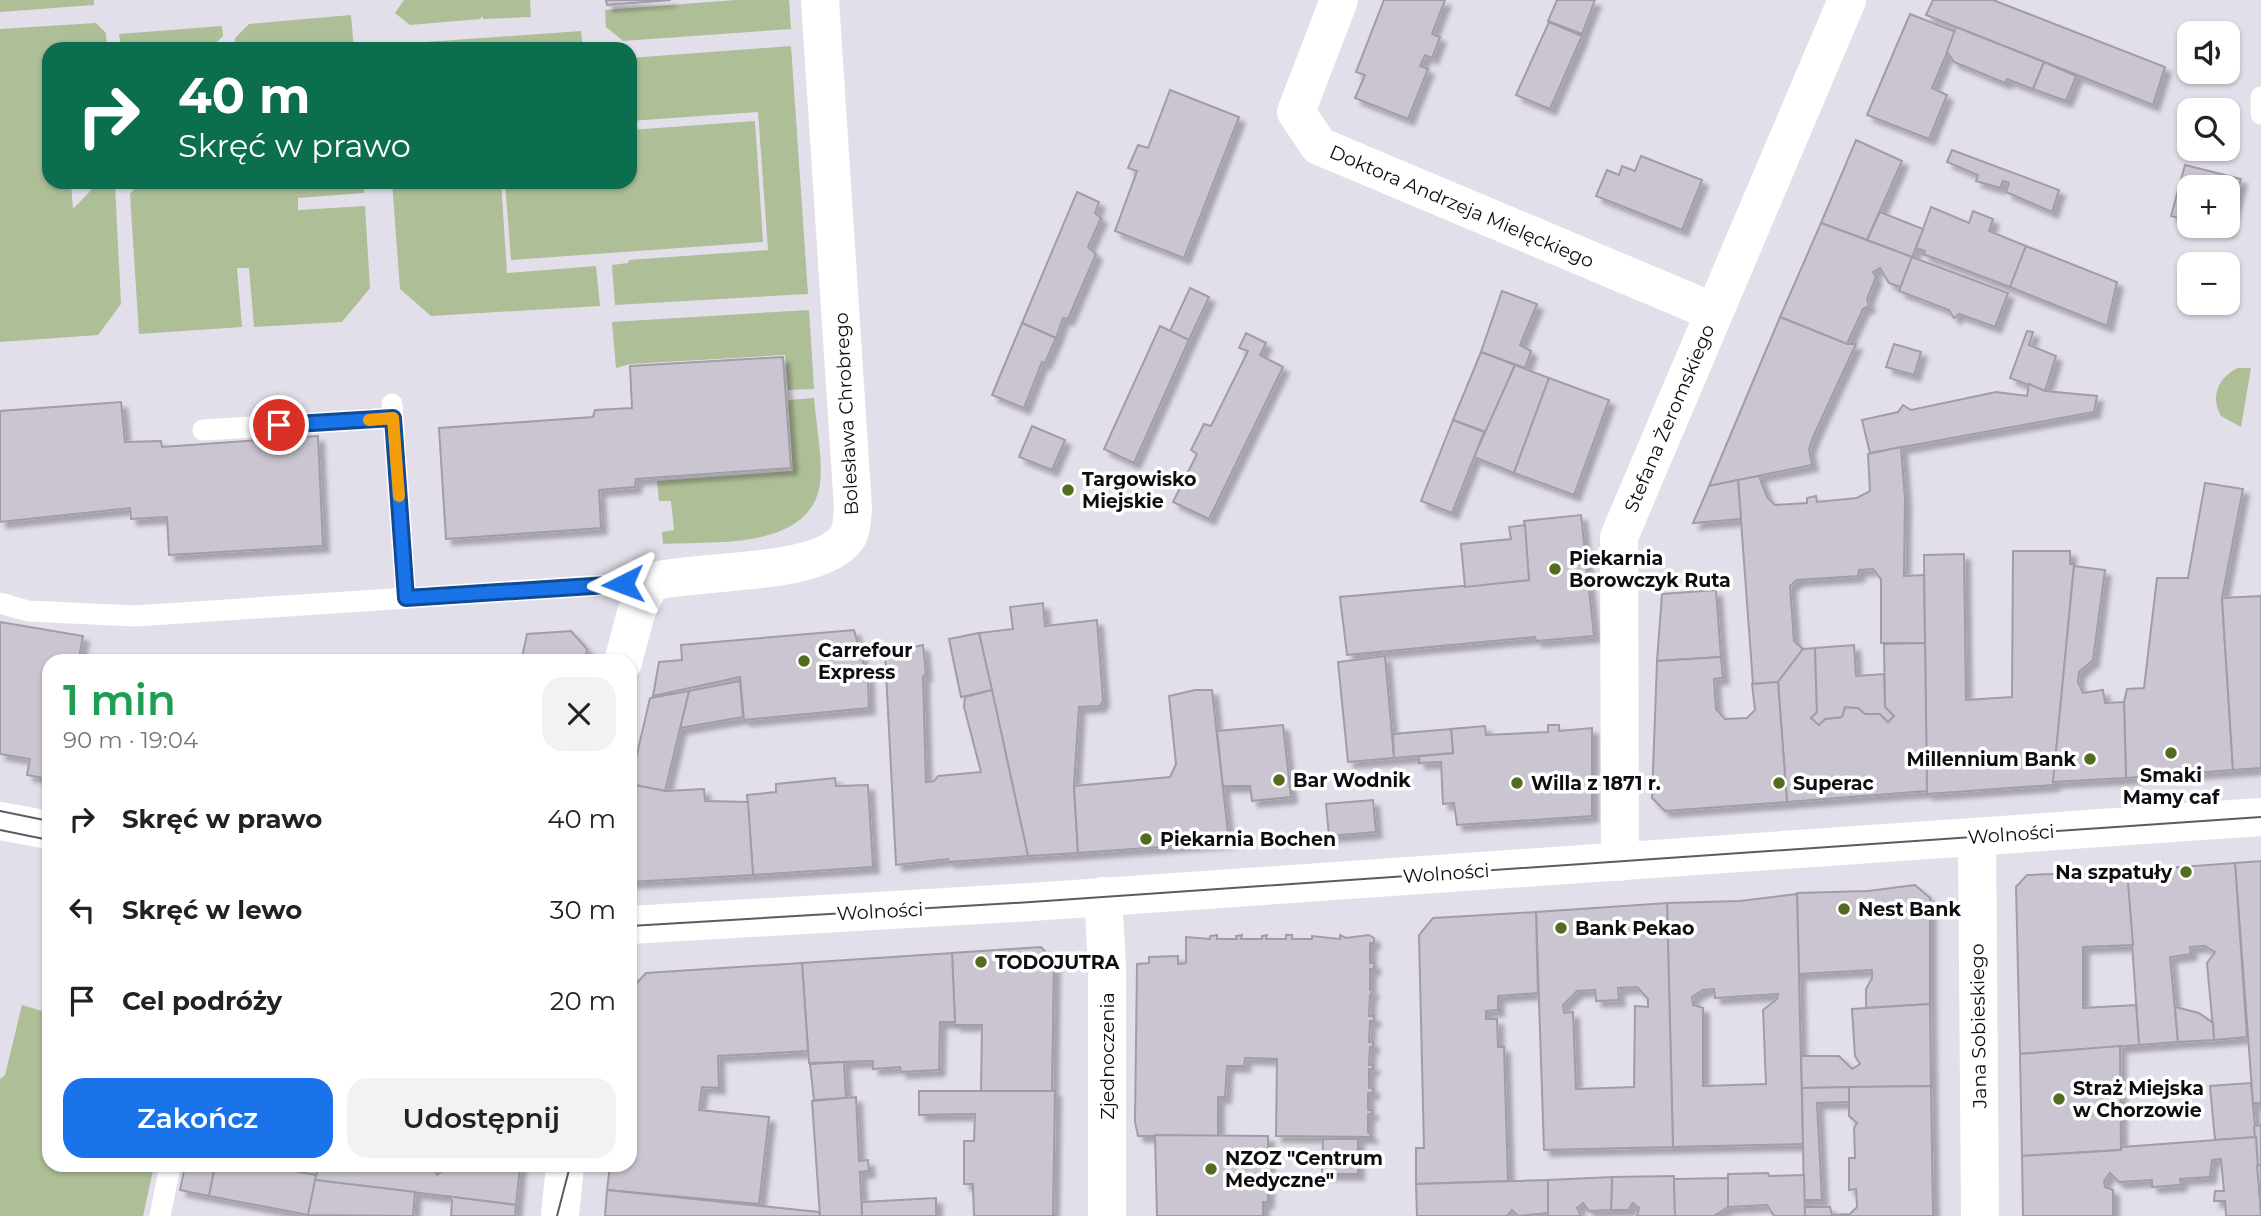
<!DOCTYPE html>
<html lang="pl">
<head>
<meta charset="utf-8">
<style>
	body { margin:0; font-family:Montserrat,sans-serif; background:#f2f2f2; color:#222; height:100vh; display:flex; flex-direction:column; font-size:26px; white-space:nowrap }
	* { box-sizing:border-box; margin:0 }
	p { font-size:23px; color:#767676 }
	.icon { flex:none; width:38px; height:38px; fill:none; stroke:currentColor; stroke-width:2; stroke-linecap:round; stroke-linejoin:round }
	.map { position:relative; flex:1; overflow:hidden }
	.side { position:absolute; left:42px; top:654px; width:595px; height:518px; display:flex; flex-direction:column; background:#fff; border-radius:21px; box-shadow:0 2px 5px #0004 }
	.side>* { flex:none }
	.banner { position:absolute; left:42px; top:42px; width:595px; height:147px; border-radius:21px; box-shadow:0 2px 5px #0004; background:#0b6e4f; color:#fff; overflow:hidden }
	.tools { position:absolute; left:2177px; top:21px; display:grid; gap:14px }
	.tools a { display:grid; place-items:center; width:63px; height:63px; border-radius:14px; background:#fff; box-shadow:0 2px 5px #0004; font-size:35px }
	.pin { position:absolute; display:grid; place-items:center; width:60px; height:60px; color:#fff; margin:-30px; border:4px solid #fff; border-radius:50%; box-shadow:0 2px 7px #0007 }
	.me { position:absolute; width:77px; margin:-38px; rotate:267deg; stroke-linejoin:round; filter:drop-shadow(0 0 5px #0008) }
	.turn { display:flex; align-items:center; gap:24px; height:147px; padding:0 21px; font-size:32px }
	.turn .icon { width:91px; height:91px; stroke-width:2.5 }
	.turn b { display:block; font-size:49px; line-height:60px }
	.round { display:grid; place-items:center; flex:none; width:74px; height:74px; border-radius:21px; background:#f2f2f2 }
	.summary { display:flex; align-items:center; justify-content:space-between; height:119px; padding:0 21px }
	h1 { font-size:42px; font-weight:600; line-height:52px; color:#1e9e55 }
	.cta { display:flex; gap:14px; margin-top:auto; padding:14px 21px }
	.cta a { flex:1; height:80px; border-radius:21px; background:#1a73e8; color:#fff; font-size:28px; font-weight:600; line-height:80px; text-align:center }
	.cta a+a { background:#f2f2f2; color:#222 }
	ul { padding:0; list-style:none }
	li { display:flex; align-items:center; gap:21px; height:91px; padding:0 21px }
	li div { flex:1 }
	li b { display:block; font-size:26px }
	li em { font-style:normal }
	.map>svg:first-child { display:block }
	.green { fill:#aebe97 }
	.building { fill:#cac5d0; stroke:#a19da7; stroke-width:2; fill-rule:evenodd; filter:url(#shadow) }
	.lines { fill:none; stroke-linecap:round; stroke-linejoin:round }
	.lane { stroke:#fff; stroke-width:21 }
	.street { stroke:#fff; stroke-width:38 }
	.tram { stroke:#5d5b61; stroke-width:2 }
	.route-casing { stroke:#114b97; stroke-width:18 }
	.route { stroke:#1a73e8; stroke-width:12 }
	.slow { stroke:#f59e0b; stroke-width:12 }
	.poi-dot { fill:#536c1d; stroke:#fff; stroke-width:2.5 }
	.labels { text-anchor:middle; stroke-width:7; stroke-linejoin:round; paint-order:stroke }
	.street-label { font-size:19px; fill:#0e0d10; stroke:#fff }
	.poi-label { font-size:19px; font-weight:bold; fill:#0e0d10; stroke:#fff; text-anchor:start }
</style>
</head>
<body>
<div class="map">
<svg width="2261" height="1216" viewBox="0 0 2261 1216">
	<defs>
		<filter id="shadow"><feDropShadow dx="6" dy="6" stdDeviation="2" flood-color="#0004"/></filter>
	</defs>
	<rect width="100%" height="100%" fill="#e3dfea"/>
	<g class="green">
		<polygon points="0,0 94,0 94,5 0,12"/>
		<polygon points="404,0 530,0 531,17 483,19 482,16 480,19 410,25 395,13"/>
		<polygon points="735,0 789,0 791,29 623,41 606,27 605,10"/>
		<polygon points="351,15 354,49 236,49 235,38 249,24"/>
		<polygon points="96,23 106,33 107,49 49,49 49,182 71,182 73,209 96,185 115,185 121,304 98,335 0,342 0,29"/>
		<polygon points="222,26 223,36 210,49 121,49 119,34"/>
		<polygon points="581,31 583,49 407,49 412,43"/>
		<polygon points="791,46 808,294 615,305 612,265 628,263 629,260 768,250 758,112 630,121 630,58"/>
		<polygon points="755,121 763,242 511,260 505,182 630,182 630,130"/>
		<polygon points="140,182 363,182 364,193 298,198 298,210 365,206 370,288 342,322 254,327 249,268 237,268 242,327 139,334 130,194"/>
		<polygon points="392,182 501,182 507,273 596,266 600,306 431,316 400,289"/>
		<polygon points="809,310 814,389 788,390 785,355 630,364 616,368 612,322"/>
		<path d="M2238 368H2251L2241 427 2221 416C2210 397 2218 377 2238 368Z"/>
		<path d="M814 398C816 425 823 457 820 484 810 551 712 541 663 544L662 532 674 530 671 501H659L657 481 793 471 788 400Z"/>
		<polygon points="22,1005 49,1013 49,1166 154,1166 143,1216 0,1216 0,1079 5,1075"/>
	</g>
	<g class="building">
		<polygon points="606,0 671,0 607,5"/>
		<polygon points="1384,0 1445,0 1432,34 1440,37 1432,58 1425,55 1420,66 1428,69 1408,119 1355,98 1365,75 1356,72"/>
		<polygon points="1557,0 1595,0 1582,34 1548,21"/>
		<polygon points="1933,0 1993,0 2165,67 2153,105 1926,15"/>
		<polygon points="1910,14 1956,32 1932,88 1947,95 1929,139 1867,115"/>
		<polygon points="1549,22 1582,36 1550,109 1516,95"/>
		<polygon points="1956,27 2044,62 2033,89 2007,79 2005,83 1954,62 1947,52"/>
		<polygon points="2044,62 2076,76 2066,101 2033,89"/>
		<polygon points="1170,90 1239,117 1184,258 1115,231 1137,171 1128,168 1138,145 1148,148"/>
		<polygon points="1856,140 1902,161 1867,240 1821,223"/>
		<polygon points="1952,150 2059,190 2052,212 2006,192 2009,183 2003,181 2000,188 1976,181 1978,175 1947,162"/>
		<polygon points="1641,156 1702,180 1682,230 1596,196 1607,170 1619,175 1622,166 1635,171"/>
		<polygon points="2185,165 2241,179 2228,230 2211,226 2228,226 2228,187 2189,187 2189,221 2171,216"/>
		<polygon points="1077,192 1099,202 1095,213 1101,218 1088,247 1096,254 1068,319 1063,318 1056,338 1022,323"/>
		<polygon points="1931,207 1969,223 1973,211 1993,219 1989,231 2026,246 2010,287 1923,254 1925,251 1916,248"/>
		<polygon points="1880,212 1923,229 1912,257 1867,240"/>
		<polygon points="1821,223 1912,257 1901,287 1889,283 1880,268 1873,272 1876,277 1867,299 1869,306 1863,309 1847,344 1780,317"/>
		<polygon points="2026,246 2117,282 2107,326 2010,287"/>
		<polygon points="1912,257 2008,293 1995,327 1959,314 1954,318 1949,310 1899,291"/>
		<polygon points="1190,288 1209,297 1189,340 1170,331"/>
		<polygon points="1502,291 1537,304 1520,345 1531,351 1525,368 1481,352"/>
		<polygon points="1780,317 1847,344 1856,344 1813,437 1809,449 1812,465 1709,486"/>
		<polygon points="1022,323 1056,338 1045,363 1042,362 1024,408 992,395"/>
		<polygon points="1160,326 1189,340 1134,463 1104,449"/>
		<polygon points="2027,331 2033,332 2029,345 2056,356 2045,391 2010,378"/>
		<polygon points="1246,333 1266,343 1260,355 1283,367 1209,519 1173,502 1197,454 1191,450 1204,424 1211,426 1248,351 1239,348"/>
		<polygon points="1894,344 1921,352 1914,375 1886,367"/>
		<polygon points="1481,352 1515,365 1486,432 1453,420"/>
		<polygon points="783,357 791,468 636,479 635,487 599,490 601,528 446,539 439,428 593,417 595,410 632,408 630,366"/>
		<polygon points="1515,365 1549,378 1514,473 1474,457"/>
		<polygon points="1549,378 1609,400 1574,495 1514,473"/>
		<polygon points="2029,384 2045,391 2097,396 2094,412 1870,453 1862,420 1898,412 1903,405 1911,410 1996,392 2027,396"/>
		<polygon points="121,402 125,442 161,441 162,447 318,436 323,546 169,555 167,517 131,519 130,508 0,522 0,411"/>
		<polygon points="1453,420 1484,432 1452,513 1421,501"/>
		<polygon points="1032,426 1065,440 1052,470 1019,457"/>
		<polygon points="1901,447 1905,499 1904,576 1924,575 1925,643 1881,643 1881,579 1873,569 1859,570 1858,576 1797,580 1790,586 1794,641 1803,649 1778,682 1753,684 1738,480 1759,476 1767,497 1775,505 1807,503 1807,498 1816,496 1817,502 1857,498 1870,491 1868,454"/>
		<polygon points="1738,480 1741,519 1693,523 1709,486"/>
		<polygon points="2205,483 2243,489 2222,598 2233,770 2126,778 2124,702 2127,689 2144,688 2157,578 2188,578"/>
		<polygon points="1581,515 1594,636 1536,641 1535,637 1347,655 1340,597 1529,580 1524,521"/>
		<polygon points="1525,525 1529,580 1465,587 1461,544 1511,539 1509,527"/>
		<polygon points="2013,551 2070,551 2070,564 2074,564 2053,785 1927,794 1924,555 1964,554 1966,700 2012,697"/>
		<polygon points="2074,566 2105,570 2093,660 2079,672 2078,682 2083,693 2103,690 2105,703 2124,702 2126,778 2053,782"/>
		<polygon points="1716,590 1721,657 1657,661 1662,594"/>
		<polygon points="2261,596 2261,768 2233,770 2222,598"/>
		<polygon points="1043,603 1045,626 1097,620 1103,700 1100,706 1079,707 1074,786 1078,853 1028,856 979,633 1013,629 1010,607"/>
		<polygon points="0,622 83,636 78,662 49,662 49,779 27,775 30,759 0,754"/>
		<polygon points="854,630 868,680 869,708 744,720 740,677 653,696 659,662 682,660 681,645"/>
		<polygon points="571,631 587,649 584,662 521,662 527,634"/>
		<polygon points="979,633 992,690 961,697 949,639"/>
		<polygon points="1925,643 1927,791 1787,802 1778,682 1803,649 1815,648 1817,712 1811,718 1819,725 1825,719 1842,717 1845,707 1858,708 1865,714 1880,714 1888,722 1894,716 1885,707 1884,644"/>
		<polygon points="923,645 926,674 923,677 926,782 934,781 938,776 981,772 964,707 965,697 992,690 1028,856 949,862 948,859 896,865 885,653"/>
		<polygon points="1854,645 1856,676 1884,674 1885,707 1894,716 1888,722 1880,714 1865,714 1858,708 1845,707 1842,717 1825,719 1819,725 1811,718 1817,712 1815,648"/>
		<polygon points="1385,656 1394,758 1348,762 1338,662"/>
		<polygon points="1721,657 1723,678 1714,679 1716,709 1725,719 1747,718 1755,710 1752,684 1778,682 1787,802 1665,811 1652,798 1657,661"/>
		<polygon points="740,681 743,717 680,728 689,691"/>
		<polygon points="1195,690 1212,690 1229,842 1078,853 1074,786 1170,777 1176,764 1169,696"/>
		<polygon points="689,691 665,791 630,784 650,698"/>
		<polygon points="1283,725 1291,797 1252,801 1250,786 1223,786 1217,731"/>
		<polygon points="1548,725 1559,725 1559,731 1592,728 1592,816 1457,825 1454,803 1443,804 1441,762 1419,763 1419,756 1453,753 1451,729 1485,726 1486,735 1548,732"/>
		<polygon points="1451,729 1453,753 1394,758 1393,734"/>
		<polygon points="835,778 836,786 868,785 873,867 753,875 747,795 776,792 776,784"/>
		<polygon points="630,784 665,791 704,789 705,801 748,802 753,875 630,882"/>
		<polygon points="1373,800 1376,832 1329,836 1326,804"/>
		<polygon points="2261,861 2261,1103 2253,1103 2235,863"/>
		<polygon points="2235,863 2247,1037 2214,1040 2207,963 2215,952 2205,946 2190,947 2191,954 2170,957 2178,1042 2139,1045 2127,871"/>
		<polygon points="2127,871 2133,945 2083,947 2083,1008 2136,1005 2139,1045 2020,1054 2016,887 2027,875"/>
		<polygon points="1915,885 1930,898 1930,1004 1866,1008 1866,989 1872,978 1872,970 1799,974 1797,893 1868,891"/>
		<path d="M1797 894 1803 1144 1673 1147 1667 903 1740 901ZM1714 989 1715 998 1778 994 1777 999 1763 1010 1766 1084 1703 1086V1008L1693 1005 1692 997 1703 990Z"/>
		<path d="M1667 903 1673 1147 1544 1150 1536 912ZM1637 987 1648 999V1007L1635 1006 1634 1087 1576 1089 1573 1012 1564 1013 1563 1005 1577 991 1595 990 1596 1001 1619 1000 1618 988Z"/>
		<polygon points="1536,912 1538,993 1498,996 1498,1010 1486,1011 1486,1019 1497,1019 1498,1047 1504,1047 1508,1181 1416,1184 1416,1148 1424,1148 1419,935 1433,918"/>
		<polygon points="1217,935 1217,939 1237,939 1236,936 1242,935 1241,939 1262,939 1262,936 1267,935 1266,939 1286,939 1286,935 1292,935 1292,939 1312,939 1312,936 1340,939 1340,935 1346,938 1369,935 1374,938 1374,943 1370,943 1370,963 1374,963 1374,969 1370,969 1370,990 1373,991 1370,995 1369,1016 1374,1016 1374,1021 1370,1021 1369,1042 1373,1042 1373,1047 1370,1047 1369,1065 1373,1065 1373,1069 1369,1069 1369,1088 1373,1088 1373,1093 1368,1093 1368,1110 1372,1110 1372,1114 1368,1114 1368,1132 1372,1137 1276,1136 1277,1059 1245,1058 1244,1066 1227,1066 1225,1097 1218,1097 1218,1136 1138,1136 1135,1122 1137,964 1149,963 1149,957 1178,956 1178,964 1186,963 1186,937 1210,939 1210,936"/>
		<polygon points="1041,947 1054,961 1052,1091 981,1091 982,1025 955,1025 952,953"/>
		<polygon points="952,953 955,1022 940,1022 939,1070 901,1072 900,1067 873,1069 873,1061 809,1063 802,963"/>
		<polygon points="802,963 808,1051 718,1056 719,1088 702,1087 699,1110 769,1117 759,1204 607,1190 610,1166 630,1166 632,988 646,973"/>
		<polygon points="1930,1004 1931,1086 1802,1088 1801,1056 1839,1056 1852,1069 1860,1064 1855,1056 1852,1009"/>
		<polygon points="2175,1007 2199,1013 2213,1023 2214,1040 2178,1042"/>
		<polygon points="2120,1046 2121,1150 2022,1156 2020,1054"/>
		<polygon points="844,1062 846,1098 814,1100 810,1064"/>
		<polygon points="2251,1083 2256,1137 2215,1140 2210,1086"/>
		<polygon points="1931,1086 1933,1216 1805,1216 1805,1207 1830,1207 1832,1215 1850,1214 1857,1207 1856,1189 1849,1190 1849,1158 1855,1158 1854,1128 1857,1123 1849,1116 1849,1087"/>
		<polygon points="1849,1087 1849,1102 1817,1103 1822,1200 1804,1200 1802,1088"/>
		<polygon points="919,1091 1055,1091 1053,1216 974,1216 973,1184 964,1184 964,1141 974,1141 975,1114 919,1115"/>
		<polygon points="856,1097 859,1161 868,1160 869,1171 860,1172 862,1216 820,1216 812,1101"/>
		<polygon points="2261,1125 2261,1165 2257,1166 2254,1126"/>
		<polygon points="1155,1135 1268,1136 1268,1202 1263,1202 1263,1216 1157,1216"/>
		<polygon points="2256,1137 2261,1216 2226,1216 2225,1201 2214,1201 2215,1191 2224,1191 2221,1159 2212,1160 2210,1177 2180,1179 2181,1185 2152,1187 2152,1180 2119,1182 2110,1173 2104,1181 2105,1187 2113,1190 2113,1216 2023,1216 2022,1156 2121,1150 2122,1147"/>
		<polygon points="1323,1139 1358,1139 1358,1174 1322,1174"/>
		<polygon points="2261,1165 2261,1210 2257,1166"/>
		<polygon points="185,1166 215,1166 209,1196 180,1190"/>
		<polygon points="215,1166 267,1166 317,1175 308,1215 209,1196"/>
		<polygon points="267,1166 319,1166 317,1175"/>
		<polygon points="319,1166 434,1166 437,1175 444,1170 444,1166 520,1166 516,1205 315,1180"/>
		<polygon points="1768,1173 1769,1176 1804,1175 1805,1216 1774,1216 1767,1205 1728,1207 1728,1174"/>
		<polygon points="1674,1176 1675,1216 1637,1216 1639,1208 1633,1203 1628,1210 1611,1210 1612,1177"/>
		<polygon points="1612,1177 1611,1210 1589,1211 1583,1203 1577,1208 1581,1216 1548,1216 1548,1180"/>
		<polygon points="1728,1178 1728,1207 1714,1216 1675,1216 1674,1179"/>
		<polygon points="315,1180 415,1192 413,1216 308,1215"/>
		<polygon points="1548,1180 1548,1213 1518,1216 1512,1210 1507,1216 1417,1216 1416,1184"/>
		<polygon points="607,1190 819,1212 820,1216 605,1216"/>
		<polygon points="445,1196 516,1205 515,1216 451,1216 452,1200"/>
		<polygon points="936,1198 936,1216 862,1216 862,1202"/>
	</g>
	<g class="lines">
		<g class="lane">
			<polyline points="2261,97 2261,114"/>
			<polyline points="392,404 406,598"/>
			<polyline points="203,430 393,418"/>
			<polyline points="0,603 28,611 135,616 650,582"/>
			<polyline points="160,1216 170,1166"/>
		</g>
		<g class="street">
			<polyline points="1339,0 1296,112 1319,146 1714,312"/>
			<path d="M623 662 636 613 650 582C699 569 816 577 846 539 852 532 852 517 853 508L820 0"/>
			<polyline points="0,821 49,830"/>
			<polyline points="1977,837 1980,1216"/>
			<polyline points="1620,862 1619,537 1847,0"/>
			<polyline points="1103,896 1107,965 1107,1216"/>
			<polyline points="630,925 1031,902 2261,817"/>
			<polyline points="560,1216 565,1166"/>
		</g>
		<g class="tram">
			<polyline points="0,811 49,821"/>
			<polyline points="0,830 49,840"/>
			<polyline points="630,926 1031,902 2261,817"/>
			<polyline points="557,1216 570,1166"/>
		</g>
	</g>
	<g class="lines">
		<defs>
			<polyline id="route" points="279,425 393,418 406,598 623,584"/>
		</defs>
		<use href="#route" class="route-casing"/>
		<use href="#route" class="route"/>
		<polyline class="slow" points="369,420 393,418 399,496"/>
	</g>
	<g class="poi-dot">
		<circle cx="1068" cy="490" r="7"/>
		<circle cx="1555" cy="569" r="7"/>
		<circle cx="804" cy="661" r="7"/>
		<circle cx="2171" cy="753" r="7"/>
		<circle cx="2090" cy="759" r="7"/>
		<circle cx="1279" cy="780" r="7"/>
		<circle cx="1517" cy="783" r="7"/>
		<circle cx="1779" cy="783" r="7"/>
		<circle cx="1146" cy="839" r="7"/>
		<circle cx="2186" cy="872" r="7"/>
		<circle cx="1844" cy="909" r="7"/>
		<circle cx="1561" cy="928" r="7"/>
		<circle cx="981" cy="962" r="7"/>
		<circle cx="2059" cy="1099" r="7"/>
		<circle cx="1211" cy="1169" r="7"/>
	</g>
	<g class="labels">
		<g class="street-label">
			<text transform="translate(1462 206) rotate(23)" y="7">Doktora Andrzeja Mielęckiego</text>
			<text transform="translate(846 414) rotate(-93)" y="7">Bolesława Chrobrego</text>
			<text transform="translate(1669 418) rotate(-67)" y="7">Stefana Żeromskiego</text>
			<text transform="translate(2011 834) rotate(-4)" y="7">Wolności</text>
			<text transform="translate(1446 873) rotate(-4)" y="7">Wolności</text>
			<text transform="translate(880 911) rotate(-3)" y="7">Wolności</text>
			<text transform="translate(1978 1026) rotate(-91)" y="7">Jana Sobieskiego</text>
			<text transform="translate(1107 1056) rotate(-90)" y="7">Zjednoczenia</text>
		</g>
		<g class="poi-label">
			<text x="1082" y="486">Targowisko<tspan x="1082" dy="22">Miejskie</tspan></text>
			<text x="1569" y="565">Piekarnia<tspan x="1569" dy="22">Borowczyk Ruta</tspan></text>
			<text x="818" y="657">Carrefour<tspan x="818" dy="22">Express</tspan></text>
			<text x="2076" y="766" text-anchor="end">Millennium Bank</text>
			<text x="2171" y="782" text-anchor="middle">Smaki<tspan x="2171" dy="22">Mamy caf</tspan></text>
			<text x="1293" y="787">Bar Wodnik</text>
			<text x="1531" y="790">Willa z 1871 r.</text>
			<text x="1793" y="790">Superac</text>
			<text x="1160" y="846">Piekarnia Bochen</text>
			<text x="2172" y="879" text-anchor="end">Na szpatuły</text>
			<text x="1858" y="916">Nest Bank</text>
			<text x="1575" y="935">Bank Pekao</text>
			<text x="995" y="969">TODOJUTRA</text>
			<text x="2073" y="1095">Straż Miejska<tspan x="2073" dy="22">w Chorzowie</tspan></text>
			<text x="1225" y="1165">NZOZ "Centrum<tspan x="1225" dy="22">Medyczne"</tspan></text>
		</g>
	</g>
</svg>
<div class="tools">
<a><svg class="icon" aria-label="sound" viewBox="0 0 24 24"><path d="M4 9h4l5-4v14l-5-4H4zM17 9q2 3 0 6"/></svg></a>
<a><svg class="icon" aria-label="search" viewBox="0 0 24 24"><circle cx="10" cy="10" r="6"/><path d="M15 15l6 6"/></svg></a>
<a>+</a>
<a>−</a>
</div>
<div class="pin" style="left:279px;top:425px;background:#d93025"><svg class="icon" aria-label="arrive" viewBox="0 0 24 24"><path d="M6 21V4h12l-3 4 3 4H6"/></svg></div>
<svg class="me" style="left:623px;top:584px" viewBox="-20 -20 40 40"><path d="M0-17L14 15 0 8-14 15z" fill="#1a73e8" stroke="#fff" stroke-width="4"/></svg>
<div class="banner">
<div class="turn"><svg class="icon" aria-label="right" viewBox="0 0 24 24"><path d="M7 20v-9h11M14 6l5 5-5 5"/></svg><div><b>40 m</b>Skręć w prawo</div></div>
</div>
<section class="side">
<div class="summary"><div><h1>1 min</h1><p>90 m · 19:04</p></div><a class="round"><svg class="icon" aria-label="close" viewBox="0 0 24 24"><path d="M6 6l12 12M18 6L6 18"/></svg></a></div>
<ul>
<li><svg class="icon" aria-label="right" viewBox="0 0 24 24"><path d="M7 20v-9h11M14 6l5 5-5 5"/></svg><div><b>Skręć w prawo</b></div><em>40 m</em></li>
<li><svg class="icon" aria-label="left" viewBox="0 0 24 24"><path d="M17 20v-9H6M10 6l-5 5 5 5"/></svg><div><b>Skręć w lewo</b></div><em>30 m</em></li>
<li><svg class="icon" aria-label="arrive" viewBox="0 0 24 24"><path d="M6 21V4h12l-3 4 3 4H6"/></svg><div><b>Cel podróży</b></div><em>20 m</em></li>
</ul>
<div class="cta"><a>Zakończ</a><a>Udostępnij</a></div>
</section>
</div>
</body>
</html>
